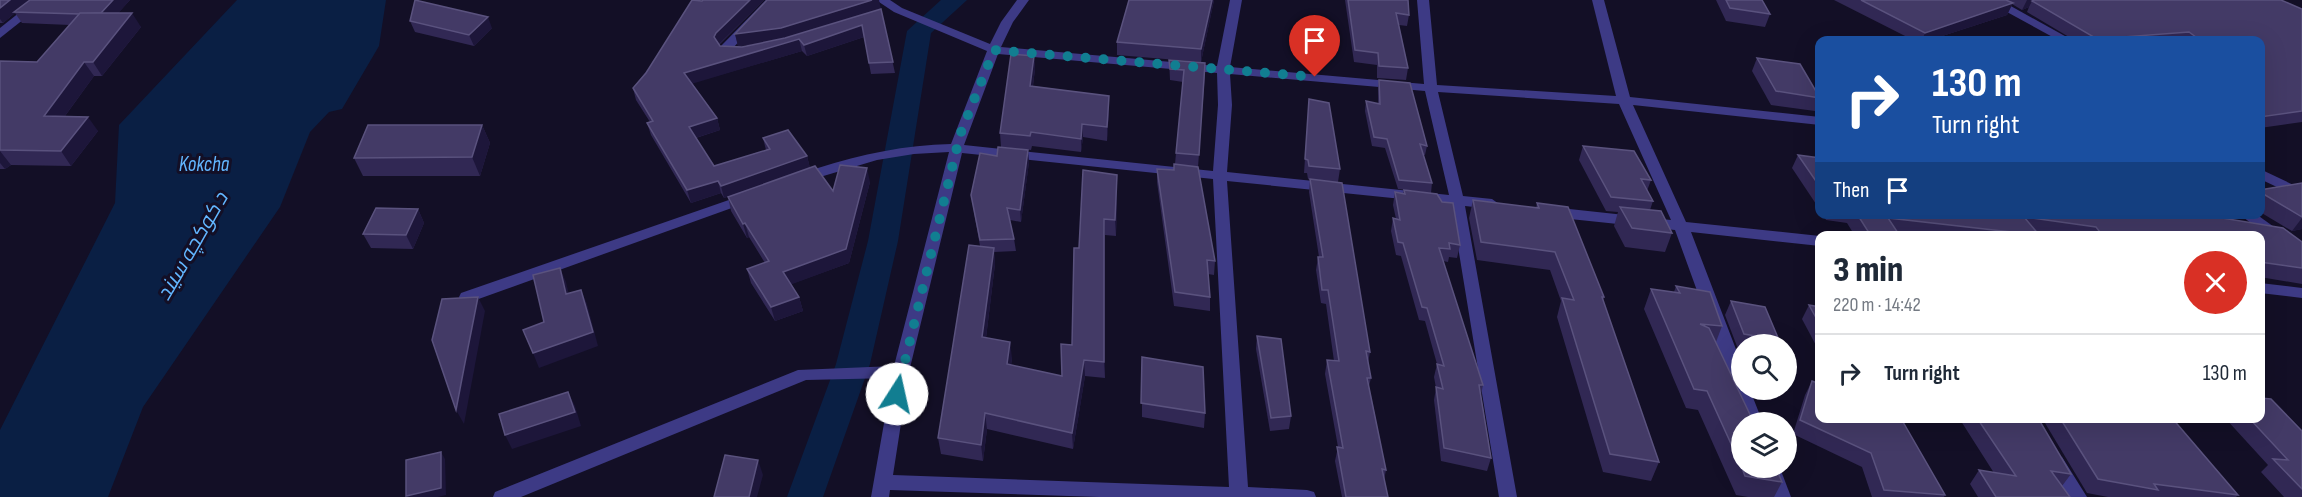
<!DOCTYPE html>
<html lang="en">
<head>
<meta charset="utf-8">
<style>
	body { margin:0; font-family:"Sofia Sans Condensed",Cairo,sans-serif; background:#f6f6f7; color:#1f2937; height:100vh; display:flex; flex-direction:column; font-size:22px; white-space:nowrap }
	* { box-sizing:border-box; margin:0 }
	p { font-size:20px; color:#747a83 }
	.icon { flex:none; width:33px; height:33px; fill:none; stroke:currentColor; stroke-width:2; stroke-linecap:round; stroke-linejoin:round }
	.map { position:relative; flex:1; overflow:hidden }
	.sheet { position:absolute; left:1815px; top:231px; width:450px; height:192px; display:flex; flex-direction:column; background:#fff; border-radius:12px; box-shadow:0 6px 24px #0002 }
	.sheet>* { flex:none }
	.hud { position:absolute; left:1815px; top:36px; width:450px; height:183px; border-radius:12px; box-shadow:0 6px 24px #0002; background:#1a4fa0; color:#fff; overflow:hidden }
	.tools { position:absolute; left:1731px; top:334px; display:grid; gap:12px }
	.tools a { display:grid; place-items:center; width:66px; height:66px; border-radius:50%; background:#fff; box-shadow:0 6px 24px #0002; font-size:30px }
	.pin { position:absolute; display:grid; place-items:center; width:51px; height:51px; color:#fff; margin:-62px -26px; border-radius:50% 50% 50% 0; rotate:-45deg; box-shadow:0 0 6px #0007 }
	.pin .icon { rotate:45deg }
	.me { position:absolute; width:66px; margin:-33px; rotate:10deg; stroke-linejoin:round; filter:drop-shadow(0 0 4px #0008) }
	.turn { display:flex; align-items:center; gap:21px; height:126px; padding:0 18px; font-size:27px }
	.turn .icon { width:78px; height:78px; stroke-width:2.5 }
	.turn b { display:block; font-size:42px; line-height:51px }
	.then { display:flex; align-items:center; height:57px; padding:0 18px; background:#0003; gap:12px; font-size:22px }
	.round { display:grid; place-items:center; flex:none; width:63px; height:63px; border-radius:32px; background:#f6f6f7 }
	.headline { display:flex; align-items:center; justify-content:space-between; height:102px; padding:0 18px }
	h1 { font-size:36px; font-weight:800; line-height:45px }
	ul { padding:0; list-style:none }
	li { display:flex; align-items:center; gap:18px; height:78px; padding:0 18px; border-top:2px solid #e0e1e3 }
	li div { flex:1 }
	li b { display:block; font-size:22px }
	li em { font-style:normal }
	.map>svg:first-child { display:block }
	.water { fill:#0a1f44 }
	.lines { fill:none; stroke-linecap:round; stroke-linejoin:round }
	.canal { fill:#0a1f44; fill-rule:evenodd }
	.minor { fill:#3d3a85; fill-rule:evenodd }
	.wall { fill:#312854 }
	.shaded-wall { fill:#1d163a }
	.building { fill:#433a66; stroke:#5a527e; stroke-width:1.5 }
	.route { stroke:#117e91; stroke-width:10; stroke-dasharray:0 18 }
	.labels { text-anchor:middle; stroke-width:6; stroke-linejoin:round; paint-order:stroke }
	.water-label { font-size:21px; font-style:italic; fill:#62b6ff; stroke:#130f26 }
</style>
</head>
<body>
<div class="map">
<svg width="2302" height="497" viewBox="0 0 2302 497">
	<rect width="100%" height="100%" fill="#130f26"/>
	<polygon class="water" points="237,0 386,0 379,46 342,109 329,112 310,132 280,207 143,407 108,497 0,497 0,430 115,203 119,125"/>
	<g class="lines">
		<polygon class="canal" points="941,0 967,0 931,33 898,241 870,364 823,497 787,497 836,364 868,241 907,31"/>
		<g class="minor">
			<polygon points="35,0 48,0 0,38 0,28"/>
			<polygon points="766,0 778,0 732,49 744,51 744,57 725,56 719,49 721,46"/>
			<path d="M876 0H890L902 8 990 44 1001 22 1017 0H1029L1013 22 1001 47 1217 66 1230 0H1242L1230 67 1424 84 1417 0H1429L1437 85 1616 96 1592 0H1604L1630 97 1820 117V125L1633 105 1686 222 1820 236V246L1691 232 1742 365V390H1750L1763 423H1745L1675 230 1551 217 1544 212 1551 207 1671 220 1619 104 1438 92 1463 196 1492 199 1499 204 1492 209 1465 206 1517 497H1499L1451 204 1227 181 1248 487 1307 490 1314 492 1316 497H1099L890 490 889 497H871L892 378 806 380 521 497H493L495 492 798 370 894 366 949 152 914 154 877 160 800 183 793 179C799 173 810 171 818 168 862 154 905 145 951 144L987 51 894 12ZM998 54 1217 73 1218 105 1213 171 964 145ZM1230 74 1425 91 1449 195 1227 172 1232 105ZM962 153 1213 179 1229 487 893 475 909 372Z"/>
			<polygon points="1985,0 2000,0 2072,40 2058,40"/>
			<polygon points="2260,169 2302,189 2302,199 2260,179"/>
			<polygon points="749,193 754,194 756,197 754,200 473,301 461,301 459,297 461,293"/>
			<polygon points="2239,214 2256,214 2302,247 2302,259 2297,258"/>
			<polygon points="2260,283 2302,288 2302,298 2260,293"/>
			<polygon points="2056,455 2062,457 2087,497 2068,497 2047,462 2050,457"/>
			<polygon points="1762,468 1780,468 1791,497 1773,497"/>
		</g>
	</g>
	<g class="wall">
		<polygon points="0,0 130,0 118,13 141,27 102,76 94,76 65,116 98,131 71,166 11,165 5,169 0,169 0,61 37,62 70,25 22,23 15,13 3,23 0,23"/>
		<polygon points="764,0 719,45 720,46 742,47 769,42 738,46 735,34 881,9 895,73 871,74 864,37 807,56 802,51 692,83 717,118 720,130 696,138 714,166 766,150 763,138 807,156 810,168 724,198 721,193 691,203 651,135 647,123 650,122 636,100 633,88 702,1"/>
		<polygon points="1214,0 1201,62 1117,55 1117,42"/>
		<polygon points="1345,0 1408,0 1409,15 1407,26 1399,25 1408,68 1406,80 1377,78 1377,65 1354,62"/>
		<polygon points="1716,0 1762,0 1770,14 1765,27 1726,21"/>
		<polygon points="1834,0 2281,0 2302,9 2302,122 2260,128 2260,40 2074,40 2027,12 2029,7 2022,10 2012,4 2007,15 1930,40 1913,40"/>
		<polygon points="410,21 492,28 474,46 415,32"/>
		<polygon points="1034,56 1035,69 1033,86 1109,96 1109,109 1107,141 1083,137 1081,152 1032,146 1031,150 1001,147 1000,133"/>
		<polygon points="1757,58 1820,96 1820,100 1815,111 1771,105 1752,71"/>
		<polygon points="1169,60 1205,74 1198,167 1215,261 1214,275 1208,274 1210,297 1210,311 1174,306 1157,182 1157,169 1174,170 1175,164 1176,153 1183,82 1170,80"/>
		<polygon points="1379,80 1427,146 1425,155 1423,155 1432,183 1431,193 1398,189 1385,148 1372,146 1365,111 1366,101 1378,104 1378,89"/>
		<polygon points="1309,99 1340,169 1338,182 1370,352 1368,363 1371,378 1369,386 1386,470 1384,480 1388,497 1342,497 1335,461 1338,447 1325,374 1327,360 1334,361 1326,304 1321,303 1316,270 1318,257 1319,257 1309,192 1310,180 1308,179 1307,173 1304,173"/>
		<polygon points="482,125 490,143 480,176 363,176 354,158"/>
		<polygon points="1583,146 1651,180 1647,191 1653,201 1650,210 1672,233 1665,252 1625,247 1614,226 1618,212 1606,211 1579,160"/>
		<polygon points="1798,155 1820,158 1820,210 1792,168"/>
		<polygon points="1029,162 1021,222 1010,220 1014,239 1016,251 994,252 995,264 986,338 1012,358 1011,365 1062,376 1072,345 1079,248 1117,190 1116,236 1105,235 1105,378 1085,376 1073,449 987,429 983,461 941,454 938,438 980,246 971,195"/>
		<polygon points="870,182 849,263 791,284 799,297 803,311 775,321 751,283 747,269 765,263 749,237 747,238 731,211 728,197 833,191"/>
		<polygon points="2302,183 2302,229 2292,231 2260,212 2260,190"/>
		<polygon points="1404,190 1460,245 1457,258 1449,257 1448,262 1443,261 1483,385 1481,395 1491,458 1487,471 1441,461 1434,400 1436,388 1434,377 1437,364 1425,321 1419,320 1401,256 1396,255 1391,231 1393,218 1396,219 1393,205 1395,192 1403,193"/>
		<polygon points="1473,200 1536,208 1537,203 1604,297 1603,301 1659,462 1651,481 1603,472 1557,317 1561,301 1550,270 1477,260 1469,218"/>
		<polygon points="418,209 424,223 413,249 371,248 363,234"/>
		<polygon points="1823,214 2198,214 2302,242 2302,284 2260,277 2260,236 2049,236 2038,234 2040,236 1912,236 1899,234 1900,236 1855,236 1847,223 1826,220"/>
		<polygon points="1676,286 1722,326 1716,342 1782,482 1774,497 1748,497 1736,495 1698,410 1686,408 1644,309 1651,289 1674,292"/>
		<polygon points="1731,301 1779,340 1777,345 1742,345 1742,349 1738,349 1725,315"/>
		<polygon points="1809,305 1820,307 1820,353 1802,319"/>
		<polygon points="1257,336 1291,416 1289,429 1270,431 1256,349"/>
		<polygon points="1142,357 1205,413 1204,428 1142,417"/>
		<polygon points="1812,381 1945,495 1944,497 1872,497 1862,467 1793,434 1805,395"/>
		<polygon points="1959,418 2038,418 2071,474 2062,486 2070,497 1978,497 1970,484 1979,470 1994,473"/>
		<polygon points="2042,418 2172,418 2238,495 2236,497 2108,497 2087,493"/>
		<polygon points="2225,418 2260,418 2302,431 2302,497 2284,497 2261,472 2268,465"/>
	</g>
	<g class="shaded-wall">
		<polygon points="10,0 31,0 14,12 15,13 3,23 0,19 0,8"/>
		<polygon points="113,0 130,0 107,26 100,15"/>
		<polygon points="750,0 764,0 719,44 714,37 716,33"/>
		<polygon points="872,0 879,0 881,9 784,40 738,46 735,34"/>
		<polygon points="1212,0 1214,0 1201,62 1201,49"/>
		<polygon points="2027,0 2048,0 2032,1 2029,7 2022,10"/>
		<polygon points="2013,3 2007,15 1930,40 1922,40 1925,33"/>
		<polygon points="132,13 141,27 102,76 93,62"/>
		<polygon points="488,17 492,28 474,46 469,35"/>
		<polygon points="862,25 864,37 807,56 804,45"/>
		<polygon points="799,39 802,51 688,85 684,73"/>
		<polygon points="1034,56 1035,69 1031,99 1030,86"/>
		<polygon points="84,62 94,76 54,131 44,116"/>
		<polygon points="1109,96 1109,109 1107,141 1107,127"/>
		<polygon points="88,117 98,131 71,166 61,151"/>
		<polygon points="717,118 720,130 692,139 689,127"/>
		<polygon points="1082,124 1083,137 1081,152 1081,139"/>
		<polygon points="482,125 490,143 480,176 472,157"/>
		<polygon points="1028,150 1029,162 1021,222 1020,210"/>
		<polygon points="0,151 11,165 5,169 0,163"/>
		<polygon points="807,156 810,168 724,198 721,186"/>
		<polygon points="867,168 870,182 849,263 787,286 783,272"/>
		<polygon points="1117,175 1117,190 1116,236 1115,220"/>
		<polygon points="718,181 721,193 691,203 687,190"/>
		<polygon points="418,209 424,223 413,249 406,235"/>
		<polygon points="2302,218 2302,229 2292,231"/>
		<polygon points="1104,219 1105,235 1105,378 1104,362"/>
		<polygon points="745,223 749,237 747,238 743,224"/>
		<polygon points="994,248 995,264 984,354 982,337"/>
		<polygon points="560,268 566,282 572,308 566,294"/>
		<polygon points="581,290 587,304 598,346 539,368 533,353"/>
		<polygon points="478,297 485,311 464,424 456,410"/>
		<polygon points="799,297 803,311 775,321 771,307"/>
		<polygon points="1010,342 1012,358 1009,380 1007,364"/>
		<polygon points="1084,360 1085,376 1073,449 1072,433"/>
		<polygon points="568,392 575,406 581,426 512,449 505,435"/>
		<polygon points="985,413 987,429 983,461 981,445"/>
		<polygon points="441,452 445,459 446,495 438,497 407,497 406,496"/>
		<polygon points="758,460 763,475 757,497 749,497"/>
	</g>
	<g class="building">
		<polygon points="0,0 10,0 0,8"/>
		<polygon points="30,0 113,0 101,13 80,14 14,12"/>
		<polygon points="415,0 488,17 469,35 410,21"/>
		<polygon points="692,0 702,1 703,0 750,0 716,33 714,37 720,46 742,47 785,38 881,9 893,62 869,63 862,25 804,45 799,39 684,73 717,118 689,127 714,166 770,149 763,138 788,130 807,156 721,186 718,181 687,190 647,123 653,121 633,88 646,73"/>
		<polygon points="767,0 872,0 781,28 735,34"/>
		<polygon points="1129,0 1212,0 1201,49 1117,42"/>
		<polygon points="1348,0 1408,0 1409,15 1396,13 1408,68 1379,66 1378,53 1355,50"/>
		<polygon points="1726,0 1762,0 1770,14 1730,8"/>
		<polygon points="1861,0 2006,0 2013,3 1925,33"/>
		<polygon points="2034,0 2281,0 2302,9 2302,111 2260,117 2260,40 2200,40 2189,32 2097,39 2032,1"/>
		<polygon points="80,13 132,13 93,62 84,62 44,116 88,117 61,151 0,150 0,61 37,62"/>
		<polygon points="1011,54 1034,56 1030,86 1109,96 1107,127 1082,124 1081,139 1031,132 1030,136 1000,133"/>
		<polygon points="1757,58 1800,64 1820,98 1776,91"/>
		<polygon points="1169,60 1205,63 1199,155 1176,153 1184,70 1170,69"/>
		<polygon points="1379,80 1410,83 1427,146 1420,144 1432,183 1399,180 1387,139 1374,137 1366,101 1380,104"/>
		<polygon points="1309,99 1329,103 1340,169 1309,166 1308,160 1305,159"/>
		<polygon points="368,125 482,125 472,157 354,158"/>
		<polygon points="1583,146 1634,151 1651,180 1641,179 1653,201 1611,197"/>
		<polygon points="998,147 1028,150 1020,210 1007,208 1014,239 980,240 971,195 980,153 997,156"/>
		<polygon points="1798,155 1820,158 1820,187"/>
		<polygon points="1174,164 1198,167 1215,261 1207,260 1210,297 1175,292 1157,169 1174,170"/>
		<polygon points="840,165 867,168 846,249 783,272 799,297 771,307 747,269 769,261 745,223 743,224 728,197 815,166 833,191"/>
		<polygon points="1083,170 1117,175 1115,220 1104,219 1104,362 1084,360 1072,433 985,413 981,445 938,438 969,245 994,248 982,337 1010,342 1007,364 1062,376 1061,344 1072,345 1074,248 1079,248"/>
		<polygon points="1310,179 1342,183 1370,352 1366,351 1371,378 1367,378 1386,470 1382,469 1388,497 1346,497 1337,447 1343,448 1327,360 1339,361 1328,290 1322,290 1318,257 1323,257"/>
		<polygon points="2302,183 2302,217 2260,192 2260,190"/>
		<polygon points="1404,190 1437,194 1442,202 1453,203 1460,245 1449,243 1450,249 1439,248 1483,385 1479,385 1491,458 1444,448 1436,387 1443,389 1437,364 1444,366 1427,308 1422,307 1403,243 1398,242 1393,218 1400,220 1395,192 1405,194"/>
		<polygon points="1473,200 1539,208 1537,203 1568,207 1604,297 1602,297 1659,462 1610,454 1562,298 1574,300 1555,252 1481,242"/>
		<polygon points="1620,207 1661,211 1672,233 1632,228"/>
		<polygon points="376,208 418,209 406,235 363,234"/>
		<polygon points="1857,214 2198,214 2283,228 2302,242 2302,268 2260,262 2260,236 2103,236 2096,227 2024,217 2040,236 2013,236 2011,232 1888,218 1900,236 1871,236"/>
		<polygon points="560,268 566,294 581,290 593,332 533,353 523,330 544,322 533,275"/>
		<polygon points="1676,286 1710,292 1722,326 1700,324 1709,328 1754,423 1742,423 1742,468 1707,391 1694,389 1651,289 1680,293"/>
		<polygon points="478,297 464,368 456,410 432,340 442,299"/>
		<polygon points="1731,301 1765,307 1779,340 1744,334"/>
		<polygon points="1809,305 1820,307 1820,325"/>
		<polygon points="1257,336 1281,339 1291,416 1271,418"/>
		<polygon points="1142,357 1203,367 1205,413 1141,403"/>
		<polygon points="1812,381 1820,384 1820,418 1896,418 1903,422 1945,495 1884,490 1871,453 1800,420"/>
		<polygon points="568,392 575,412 505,435 499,414"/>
		<polygon points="2260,398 2271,399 2302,431 2302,489 2273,459 2288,460 2249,418 2260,418"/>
		<polygon points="1977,418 2038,418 2071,474 2051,471 2070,497 1996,497 1979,470 2016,476"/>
		<polygon points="2060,418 2172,418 2238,495 2154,484 2158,490 2098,479"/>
		<polygon points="441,452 441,488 406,496 406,460"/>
		<polygon points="725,455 758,460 749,497 714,497"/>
		<polygon points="1742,468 1776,468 1782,482 1745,476"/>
	</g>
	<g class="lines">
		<polyline class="route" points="897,394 960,135 994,50 1315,77"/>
	</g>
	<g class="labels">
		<g class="water-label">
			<text x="204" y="171">Kokcha</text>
			<text transform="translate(192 246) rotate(-60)" y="7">د کوکچه سیند</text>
		</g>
	</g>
</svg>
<div class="tools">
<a><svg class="icon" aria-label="search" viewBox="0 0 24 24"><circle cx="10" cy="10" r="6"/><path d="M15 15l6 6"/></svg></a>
<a><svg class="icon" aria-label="layers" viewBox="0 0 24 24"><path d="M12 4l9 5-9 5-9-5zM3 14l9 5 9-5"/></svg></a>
</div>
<div class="pin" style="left:1315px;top:77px;background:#d93025"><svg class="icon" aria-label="arrive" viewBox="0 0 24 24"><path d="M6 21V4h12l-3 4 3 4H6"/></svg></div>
<svg class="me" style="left:897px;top:394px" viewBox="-20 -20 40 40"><circle r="19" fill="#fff"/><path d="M0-13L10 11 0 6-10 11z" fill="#117e91"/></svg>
<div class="hud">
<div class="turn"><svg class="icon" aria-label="right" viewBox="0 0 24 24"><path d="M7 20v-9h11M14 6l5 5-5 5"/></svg><div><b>130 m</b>Turn right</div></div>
<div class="then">Then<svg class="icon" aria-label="arrive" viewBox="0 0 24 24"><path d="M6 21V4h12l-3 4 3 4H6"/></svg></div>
</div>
<section class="sheet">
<div class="headline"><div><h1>3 min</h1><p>220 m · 14:42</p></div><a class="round" style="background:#d93025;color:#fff"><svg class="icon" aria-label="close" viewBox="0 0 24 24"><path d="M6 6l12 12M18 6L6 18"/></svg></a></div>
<ul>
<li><svg class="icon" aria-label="right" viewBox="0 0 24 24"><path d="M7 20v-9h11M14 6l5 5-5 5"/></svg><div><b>Turn right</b></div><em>130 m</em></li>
</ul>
</section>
</div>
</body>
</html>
